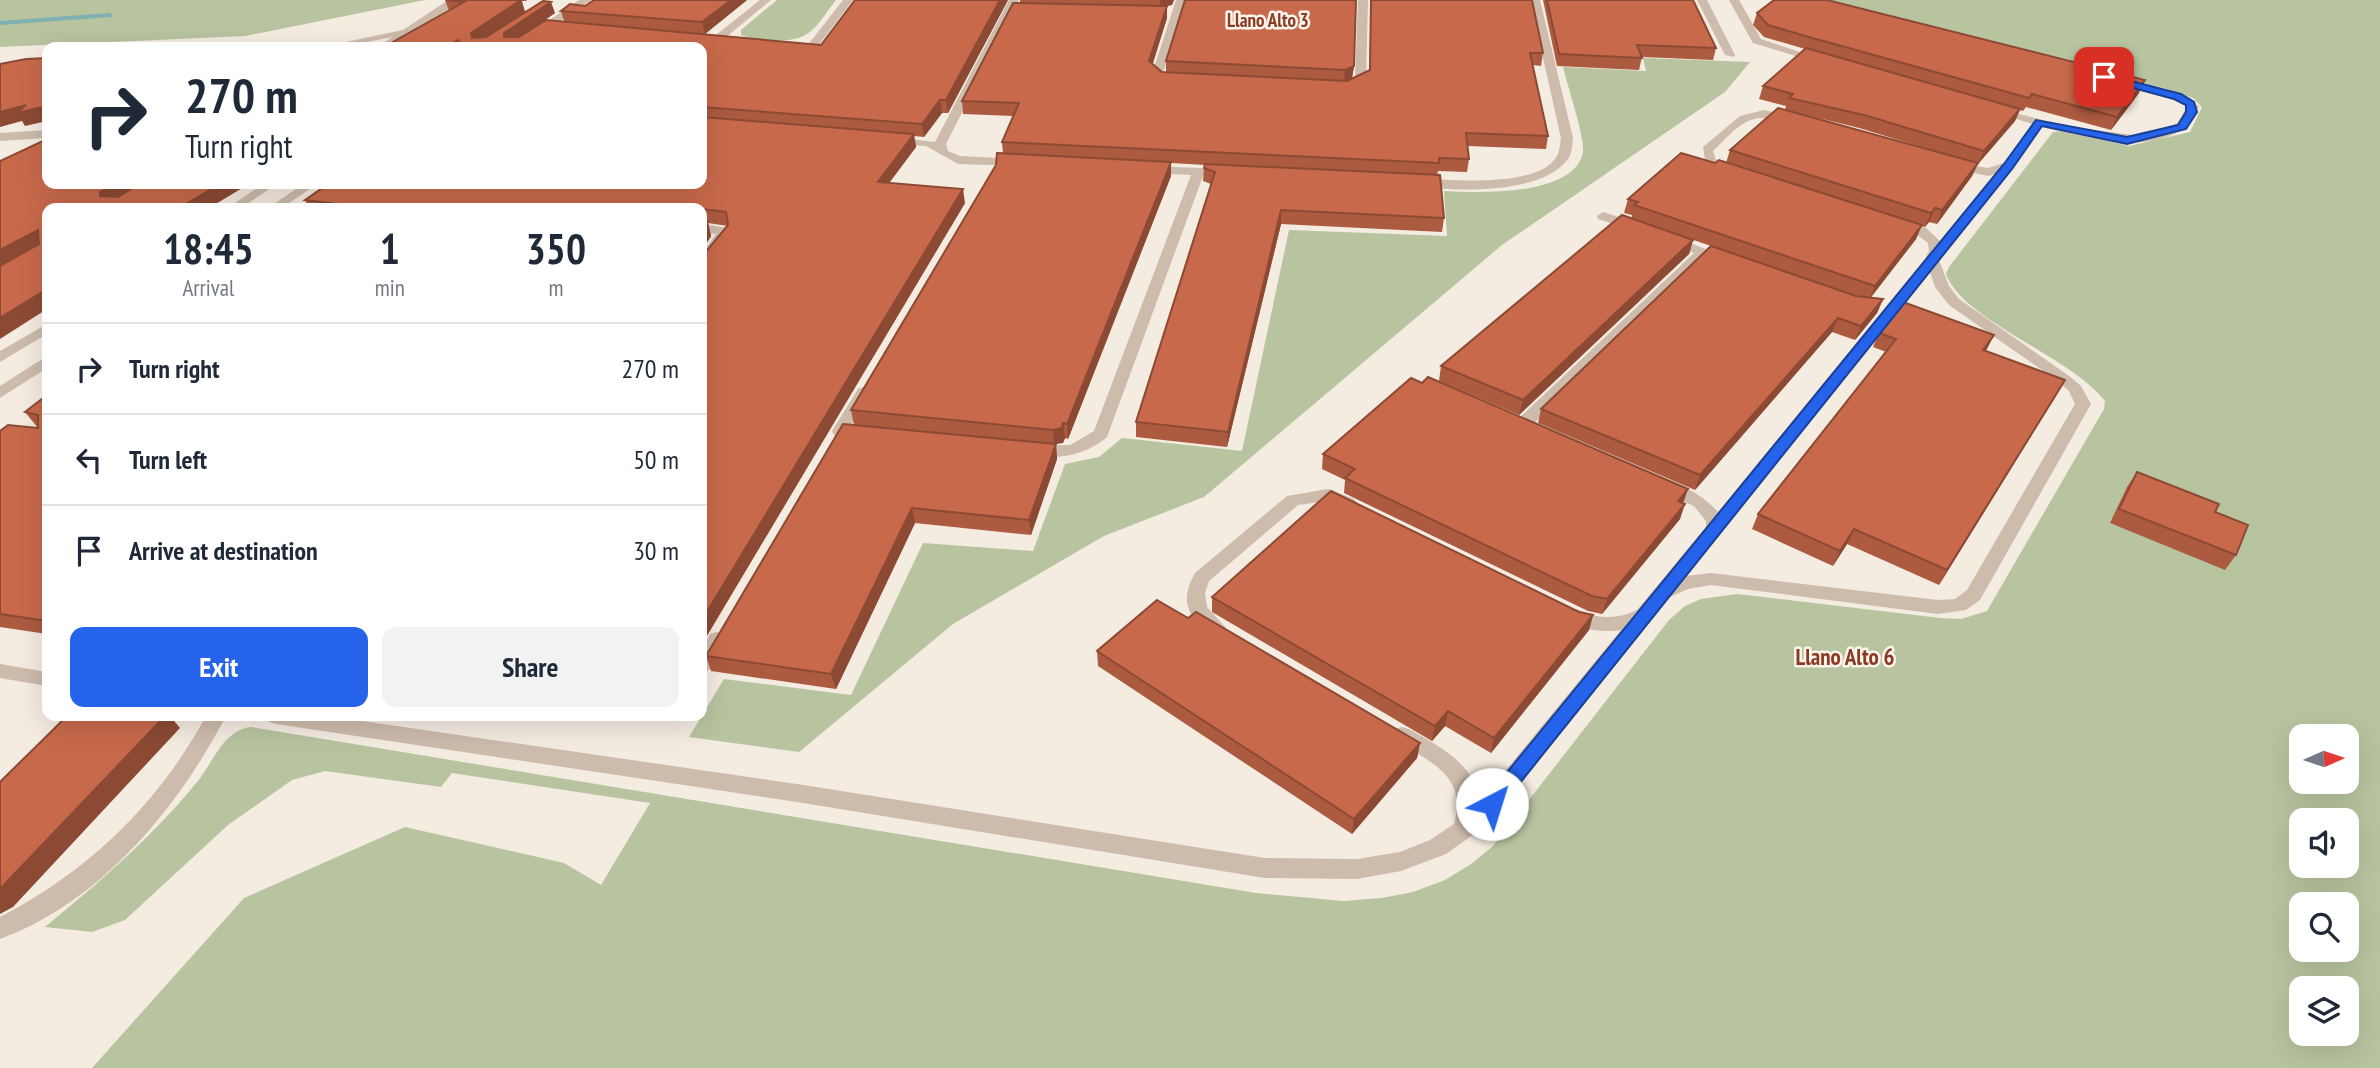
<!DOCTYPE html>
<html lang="en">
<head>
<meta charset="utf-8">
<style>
	body { margin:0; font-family:"PT Sans Narrow",sans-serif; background:#f2f2f3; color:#1f2937; height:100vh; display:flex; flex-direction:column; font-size:26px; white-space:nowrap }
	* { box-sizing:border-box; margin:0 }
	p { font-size:23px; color:#747a83 }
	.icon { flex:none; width:38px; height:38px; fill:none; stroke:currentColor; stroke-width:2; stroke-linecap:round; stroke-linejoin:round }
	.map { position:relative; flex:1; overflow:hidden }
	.sheet { position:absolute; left:42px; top:203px; width:665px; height:518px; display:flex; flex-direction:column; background:#fff; border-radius:14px; box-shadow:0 7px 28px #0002 }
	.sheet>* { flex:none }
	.hud { position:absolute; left:42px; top:42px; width:665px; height:147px; border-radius:14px; box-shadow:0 7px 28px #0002; background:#fff; color:#1f2937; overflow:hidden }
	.needle { width:46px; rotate:87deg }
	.fabs { position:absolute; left:2289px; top:724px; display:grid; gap:14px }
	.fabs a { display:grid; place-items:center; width:70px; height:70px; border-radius:14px; background:#fff; box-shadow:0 7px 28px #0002; font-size:35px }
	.pin { position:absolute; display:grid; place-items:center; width:60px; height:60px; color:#fff; margin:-30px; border-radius:14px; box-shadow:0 4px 10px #0006 }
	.me { position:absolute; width:77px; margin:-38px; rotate:40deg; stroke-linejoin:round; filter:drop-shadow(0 0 5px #0008) }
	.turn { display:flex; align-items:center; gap:24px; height:147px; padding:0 28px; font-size:32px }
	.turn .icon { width:91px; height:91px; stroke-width:2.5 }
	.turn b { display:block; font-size:49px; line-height:60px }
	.eta { display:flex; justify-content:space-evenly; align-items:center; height:119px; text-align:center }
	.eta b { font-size:42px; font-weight:700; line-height:49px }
	.cta { display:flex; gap:14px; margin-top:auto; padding:14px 28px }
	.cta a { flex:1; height:80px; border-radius:14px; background:#2563eb; color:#fff; font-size:28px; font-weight:700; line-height:80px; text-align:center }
	.cta a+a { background:#f2f2f3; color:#1f2937 }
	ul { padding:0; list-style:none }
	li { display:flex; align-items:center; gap:21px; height:91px; padding:0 28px; border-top:2px solid #e0e1e3 }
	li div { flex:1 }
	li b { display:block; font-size:26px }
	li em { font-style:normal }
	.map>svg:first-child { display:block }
	.green { fill:#b8c4a0; fill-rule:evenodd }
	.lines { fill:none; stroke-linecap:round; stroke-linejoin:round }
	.stream { fill:#7fb0b2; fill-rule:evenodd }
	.minor { fill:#cdbbac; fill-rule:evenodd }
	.wall { fill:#ac5a40; fill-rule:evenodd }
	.shaded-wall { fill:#8c4a34 }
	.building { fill:#c8694b; stroke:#8c4a34; stroke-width:2 }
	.route { fill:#2563eb; stroke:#184099; stroke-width:2 }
	.labels { text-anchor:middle; stroke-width:5; stroke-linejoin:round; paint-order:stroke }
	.far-neighbourhood-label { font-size:19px; font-weight:bold; fill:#8c3b22; stroke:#fbf5ee }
	.neighbourhood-label { font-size:23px; font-weight:bold; fill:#8c3b22; stroke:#fbf5ee }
</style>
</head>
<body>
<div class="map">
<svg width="2380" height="1068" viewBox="0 0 2380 1068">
	<rect width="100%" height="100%" fill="#f4ebe1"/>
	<g class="green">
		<polygon points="0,0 425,0 245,36 0,47"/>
		<path d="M777 0H836C813 30 810 43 769 40 760 39 750 39 741 35V30Z"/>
		<path d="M1812 0H2380V1068H92L244 898 405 827 564 863 601 885 650 803 452 773 441 787 325 771 292 780 228 825 125 920 92 932 45 927C100 882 152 837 197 782 213 763 223 730 251 727L1256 893 1343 901 1382 898 1413 892 1445 880 1471 864 1493 846 1669 620 1685 606 1701 599 1737 594 1940 618 1961 619 1987 611 2104 409 2105 401C2072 357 1963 321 1946 274L1949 267 2053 132 2063 131 2129 146 2190 132 2202 107 2193 98 2164 88ZM2301 737H2347V782H2301ZM2301 821H2347V866H2301ZM2301 905H2347V950H2301ZM2301 989H2347V1034H2301Z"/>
		<path d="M1643 58 1750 62 1725 92 1502 245 1204 497 1104 536 953 624 799 752 689 737 724 679 851 695 923 543 1033 551 1065 464 1099 457 1122 438 1242 451 1289 230 1447 236 1444 191C1476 193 1575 197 1583 152 1585 137 1567 85 1563 67L1646 71Z"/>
	</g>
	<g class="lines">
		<polygon class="stream" points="109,13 113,15 112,17 0,25 0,21"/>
		<g class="minor">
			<polygon points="468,0 455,5 390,47 378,47 392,37 341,47 322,47 403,30 447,1"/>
			<polygon points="579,0 591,0 522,47 510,47"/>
			<polygon points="760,0 771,0 719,43 711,43 711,39"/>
			<polygon points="843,0 853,0 814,51 788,50 787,48 792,45 807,46"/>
			<polygon points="1009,0 1019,0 946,144 948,151 960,156 1020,159 1024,160 1024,166 958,164 926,146 889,144 889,138 893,137 935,142"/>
			<path d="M1176 0H1186L1163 73 1178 80C1169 87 1158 82 1152 74Z"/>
			<polygon points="1358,0 1368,0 1366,82 1347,90 1341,87 1355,80"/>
			<path d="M1530 0H1540L1573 138C1572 145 1572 154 1568 159 1544 194 1452 193 1415 185V179L1419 178C1450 180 1543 189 1558 154 1560 149 1560 143 1561 138Z"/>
			<polygon points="1697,0 1707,0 1735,55 1734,57 1725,55"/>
			<polygon points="1729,0 1739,0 1761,39 1827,61 1822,64 1753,43"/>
			<path d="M2121 79 2190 98 2199 107C2194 114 2190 125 2183 129 2143 155 2085 137 2042 127L1939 260 1949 286 1959 299 2069 376 2081 386 2091 404 1980 600 1966 610 1938 614 1711 585 1688 589 1670 597 1488 824 1446 854 1401 871 1357 879 1265 878 797 802 276 724 269 722 266 716H328L797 784 1265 858 1357 859 1400 852 1430 840 1454 824C1468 776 1430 761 1395 741L1392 735 1395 729 1402 727 1409 729C1438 746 1479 765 1478 804L1621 630C1604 633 1571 630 1562 614L1564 609C1575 606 1582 612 1592 615 1608 619 1623 617 1637 610L1706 527V521L1694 506 1658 490 1656 486 1658 482C1676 477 1707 499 1718 512L1925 259 1929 251 1928 243 1916 234 1893 227V221L1926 228 1940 241 1995 174 1988 176 1950 168V162L1988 168 2004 163 2033 124 1990 111V107L2071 127 2133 135 2158 132 2177 123 2187 107 2182 102 2117 84 2115 82ZM1930 272 1935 287 1949 305 2059 382 2069 391 2075 404 1967 590 1955 599 1938 600 1711 573 1686 576Z"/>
			<path d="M1764 110 1799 118C1788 126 1768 115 1754 119 1738 123 1725 140 1713 151L1716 160 1735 169V175H1727L1706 165 1703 147 1740 116Z"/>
			<polygon points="47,130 47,138 0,141 0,133"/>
			<path d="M1149 166 1226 169 1232 173 1226 177 1203 176 1107 437C1086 456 1054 461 1026 454L1024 450 1026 446 1070 445 1094 431 1191 175 1145 173 1143 170Z"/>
			<polygon points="263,184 277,184 241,208 227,208"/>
			<polygon points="303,184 317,184 282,208 268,208"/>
			<polygon points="1603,212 1644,225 1646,228 1639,232 1598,219 1597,216"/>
			<polygon points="702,224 728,228 730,237 707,265 702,266 702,254 716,234 702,232"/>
			<polygon points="1669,235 1732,259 1725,263 1706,257 1528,429 1516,429 1514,425 1516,421 1694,253 1664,242 1662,239"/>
			<polygon points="47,324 47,334 0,362 0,351"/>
			<polygon points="47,356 47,368 0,398 0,386"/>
			<polygon points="863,387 871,392 850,427 861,429 863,433 855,438 834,435 832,431 858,389"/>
			<path d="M1328 489 1354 499 1357 503 1348 509 1327 501 1298 505 1209 581 1205 593 1207 607 1226 628 1224 633C1207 638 1189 618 1187 602 1186 592 1190 582 1195 573L1287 496Z"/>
			<polygon points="717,632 724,634 726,639 709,670 702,672 702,649 710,634"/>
			<polygon points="0,664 47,672 47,686 0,678"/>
			<path d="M206 716H226C178 808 101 902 0 939V917C89 871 158 804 206 716Z"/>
		</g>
	</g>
	<g class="wall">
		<polygon points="445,0 526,0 527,1 522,1 525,12 555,13 536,26 564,21 561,11 585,6 747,0 705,34 625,27 821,45 1008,0 948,113 942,113 924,137 914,136 916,147 889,183 965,203 702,644 702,253 705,253 728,226 708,223 711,236 702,250 702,208 309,208 305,200 702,184 702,47 384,47 449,11"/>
		<polygon points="1020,0 1174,0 1172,5 1167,6 1167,18 1152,64 1162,72 1166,72 1166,61 1354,66 1352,78 1369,70 1371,0 1532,0 1543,53 1541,66 1533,65 1548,136 1546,149 1467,146 1469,159 1467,172 1438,171 1437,175 1444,218 1442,232 1281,224 1227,447 1136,437 1136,422 1211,184 1203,181 1204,168 1205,165 1171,163 1171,176 1068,439 1065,438 1063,443 1054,444 1056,444 1057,459 1031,535 915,523 836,689 711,671 706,656 854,425 851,410 1003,154 1002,142 1013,116 963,114 962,101 1020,3"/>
		<polygon points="1543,0 1693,0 1716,48 1713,60 1642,57 1639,70 1557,66"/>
		<path d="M1757 13 2139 93 2111 130 2026 107 2023 111 2020 110 2015 121 1978 164 1972 176 1937 224 1929 222 1925 227 1921 226 1916 239 1870 298 1883 299 1877 313 1855 340 1832 332 1695 490 1538 423 1541 409 1856 296 1860 297 1676 234 1693 240 1689 254 1519 415 1439 381 1441 366 1631 219 1632 215 1624 213 1628 199 1715 163H1726L1730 150 1785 110 1786 106 1759 99 1763 86 1805 49 1764 37 1753 25ZM1810 116 1859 128 1942 153Z"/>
		<polygon points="1879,333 1985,351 2057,394 1939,585 1847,544 1833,566 1752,529 1758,514 1886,352 1873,347"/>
		<polygon points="1422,383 1683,503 1680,519 1602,614 1588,611 1344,493 1345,480 1322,469 1323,454"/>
		<polygon points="47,395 47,634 0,627 0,431 38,428 25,412"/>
		<polygon points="2137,472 2236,555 2225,570 2110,523 2127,487"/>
		<polygon points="1212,597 1579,612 1593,615 1589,630 1491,753 1445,726 1432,741 1212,612"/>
		<polygon points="1188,618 1420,743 1417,758 1352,834 1098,666 1097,651"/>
	</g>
	<g class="shaded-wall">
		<polygon points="521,0 525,12 476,47 471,33"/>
		<polygon points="731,0 747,0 705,34 702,22"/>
		<polygon points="1000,0 1008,0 948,113 946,100"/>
		<polygon points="1160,0 1174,0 1172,5 1167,6 1167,18 1150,73 1149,61 1160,8"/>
		<polygon points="551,2 555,13 509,45 504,37 504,33"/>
		<polygon points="458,40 461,47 446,47"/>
		<polygon points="1354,66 1352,78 1344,82 1345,70"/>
		<polygon points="2145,80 2139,93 2111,130 2117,117"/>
		<polygon points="940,100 942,113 924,137 922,124"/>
		<polygon points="26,105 47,106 47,121 25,126 22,121 0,127 0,110"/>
		<polygon points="2020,109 2015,121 1978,164 1984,151"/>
		<polygon points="914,134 916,147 880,195 878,182"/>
		<polygon points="1171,162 1171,176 1068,439 1067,424"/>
		<polygon points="1978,163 1972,176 1937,224 1942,210"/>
		<polygon points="114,184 143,184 109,206 100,196 100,192"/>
		<polygon points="220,184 249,184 209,208 179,208"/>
		<polygon points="963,189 965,203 702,644 702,620"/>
		<polygon points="1935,208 1929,222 1925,227 1931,213"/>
		<polygon points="1281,210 1281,224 1227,447 1228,432"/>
		<polygon points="708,222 711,236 702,250 702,230"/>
		<polygon points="1922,225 1916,239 1869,300 1875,286"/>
		<polygon points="38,230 47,243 0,269 0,250"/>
		<polygon points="1693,240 1689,254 1519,415 1523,400"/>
		<polygon points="47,289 47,309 0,339 0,318"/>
		<polygon points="1883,299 1877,313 1855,340 1861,326"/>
		<polygon points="1838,318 1832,332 1695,490 1700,475"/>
		<polygon points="1994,335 1987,349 1975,364 1983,350"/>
		<polygon points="2065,380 2057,394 1939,585 1947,570"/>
		<polygon points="1063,423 1065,438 1063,443 1054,444 1053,430"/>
		<polygon points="1056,444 1057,459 1031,535 1029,520"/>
		<polygon points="1688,489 1683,504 1678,501"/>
		<polygon points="1685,504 1680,519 1602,614 1607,599"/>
		<polygon points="912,508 915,523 836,689 831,674"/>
		<polygon points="1854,529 1847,544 1833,566 1840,551"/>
		<polygon points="1593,615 1589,630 1491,753 1494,738"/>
		<polygon points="1448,711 1445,726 1432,741 1435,726"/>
		<polygon points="165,716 170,716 180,728 13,907 0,914 0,889"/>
		<polygon points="1420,743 1417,758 1352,834 1354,819"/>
	</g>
	<g class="building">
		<polygon points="446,0 521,0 471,33 472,38 486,37 543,1 551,2 504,33 504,37 519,37 546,20 821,45 855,0 1000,0 946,100 940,100 922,124 702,107 702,47 463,47 458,40 446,47 384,47 464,2"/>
		<polygon points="594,0 731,0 702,22 561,11 570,4 585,6"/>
		<polygon points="1185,0 1356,0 1354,66 1345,70 1166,61"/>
		<polygon points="1371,0 1532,0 1543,53 1530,53 1548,136 1466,133 1469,159 1439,158 1439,163 1002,142 1019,103 962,101 1013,3 1167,6 1149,61 1162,72 1347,81 1370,70"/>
		<polygon points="1547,0 1693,0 1716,48 1637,45 1642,58 1559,54"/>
		<polygon points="1774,0 1827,0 2145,80 2117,117 2032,94 2029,98 1816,39 1768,25 1757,13"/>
		<polygon points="299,45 297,47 249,47"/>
		<polygon points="1806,48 2020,109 1984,151 1864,115 1789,98 1793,94 1763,86"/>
		<polygon points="47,58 47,106 17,113 26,105 0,112 0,64 26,59"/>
		<polygon points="1778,108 1978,163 1942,210 1935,208 1931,213 1730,150"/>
		<polygon points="702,117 914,134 878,182 963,189 702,620 702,253 705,253 728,225 726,212 702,209 702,208 371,208 305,200 328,184 702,184"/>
		<polygon points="47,139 47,184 114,184 100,192 100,196 118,197 139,184 220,184 179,208 47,208 47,289 0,318 0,266 39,244 38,230 0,250 0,161"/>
		<polygon points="997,153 1171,162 1067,424 1063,423 1062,428 1053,430 851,410 996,165"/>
		<polygon points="1681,153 1715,163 1719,160 1922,225 1875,286 1634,205 1638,202 1628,199"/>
		<polygon points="1205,164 1440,175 1444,218 1281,210 1228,432 1136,422 1215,172 1204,168"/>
		<polygon points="1622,215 1693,240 1523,400 1441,366"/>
		<polygon points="702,221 708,222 702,230"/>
		<polygon points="1711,246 1856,296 1883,299 1861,326 1838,318 1700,475 1541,409"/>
		<polygon points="1903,302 1994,335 1983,350 2065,380 1947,570 1854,529 1840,551 1758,514 1896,339 1879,333"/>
		<polygon points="1428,377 1688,489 1678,501 1685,504 1607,599 1592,596 1345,478 1355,469 1323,454 1411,378 1422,383"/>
		<polygon points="47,395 47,621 0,614 0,431 8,425 38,428 38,415 25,412"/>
		<polygon points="843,424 1056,444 1029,520 912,508 831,674 706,656"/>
		<polygon points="2137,472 2219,504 2215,512 2248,525 2236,555 2119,509"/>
		<polygon points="1331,491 1579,612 1593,615 1494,738 1448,711 1435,726 1212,597"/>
		<polygon points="1157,600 1188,618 1196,612 1420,743 1354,819 1097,651"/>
		<polygon points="67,716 165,716 0,889 0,782"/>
	</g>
	<polygon class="route" points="2104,74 2181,94 2194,102 2197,112 2186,129 2127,144 2042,126 2012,169 1499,809 1486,809 1483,804 1486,798 2004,164 2036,120 2127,137 2178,125 2186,112 2186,105 2174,99 2100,79"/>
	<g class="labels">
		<g class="far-neighbourhood-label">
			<text x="1268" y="27">Llano Alto 3</text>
		</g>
		<g class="neighbourhood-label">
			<text x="1845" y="665">Llano Alto 6</text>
		</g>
	</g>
</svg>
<div class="fabs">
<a><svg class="needle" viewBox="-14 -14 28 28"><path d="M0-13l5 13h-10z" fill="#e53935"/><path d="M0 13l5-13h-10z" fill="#747a83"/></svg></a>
<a><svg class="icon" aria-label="sound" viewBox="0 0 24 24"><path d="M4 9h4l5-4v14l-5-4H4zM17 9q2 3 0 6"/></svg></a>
<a><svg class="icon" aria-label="search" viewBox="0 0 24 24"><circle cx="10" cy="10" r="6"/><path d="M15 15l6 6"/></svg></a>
<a><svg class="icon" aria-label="layers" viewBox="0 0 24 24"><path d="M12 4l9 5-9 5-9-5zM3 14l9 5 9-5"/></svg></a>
</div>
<div class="pin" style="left:2104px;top:77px;background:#d93025"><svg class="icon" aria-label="arrive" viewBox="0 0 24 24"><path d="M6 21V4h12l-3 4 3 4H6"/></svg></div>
<svg class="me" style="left:1492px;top:804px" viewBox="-20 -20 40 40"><circle r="19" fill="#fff"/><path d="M0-13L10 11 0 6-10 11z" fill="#2563eb"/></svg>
<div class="hud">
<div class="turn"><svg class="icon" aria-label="right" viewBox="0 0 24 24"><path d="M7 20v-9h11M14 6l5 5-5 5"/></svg><div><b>270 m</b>Turn right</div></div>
</div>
<section class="sheet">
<div class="eta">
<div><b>18:45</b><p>Arrival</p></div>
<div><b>1</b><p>min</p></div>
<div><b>350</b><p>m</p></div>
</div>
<ul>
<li><svg class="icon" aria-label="right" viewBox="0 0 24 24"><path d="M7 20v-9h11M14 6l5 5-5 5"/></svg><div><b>Turn right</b></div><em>270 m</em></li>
<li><svg class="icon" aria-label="left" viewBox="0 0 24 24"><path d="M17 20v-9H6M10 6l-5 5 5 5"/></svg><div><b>Turn left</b></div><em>50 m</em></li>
<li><svg class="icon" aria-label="arrive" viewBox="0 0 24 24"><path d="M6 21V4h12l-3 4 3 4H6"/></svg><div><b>Arrive at destination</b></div><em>30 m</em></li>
</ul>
<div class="cta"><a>Exit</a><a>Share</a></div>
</section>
</div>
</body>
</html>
